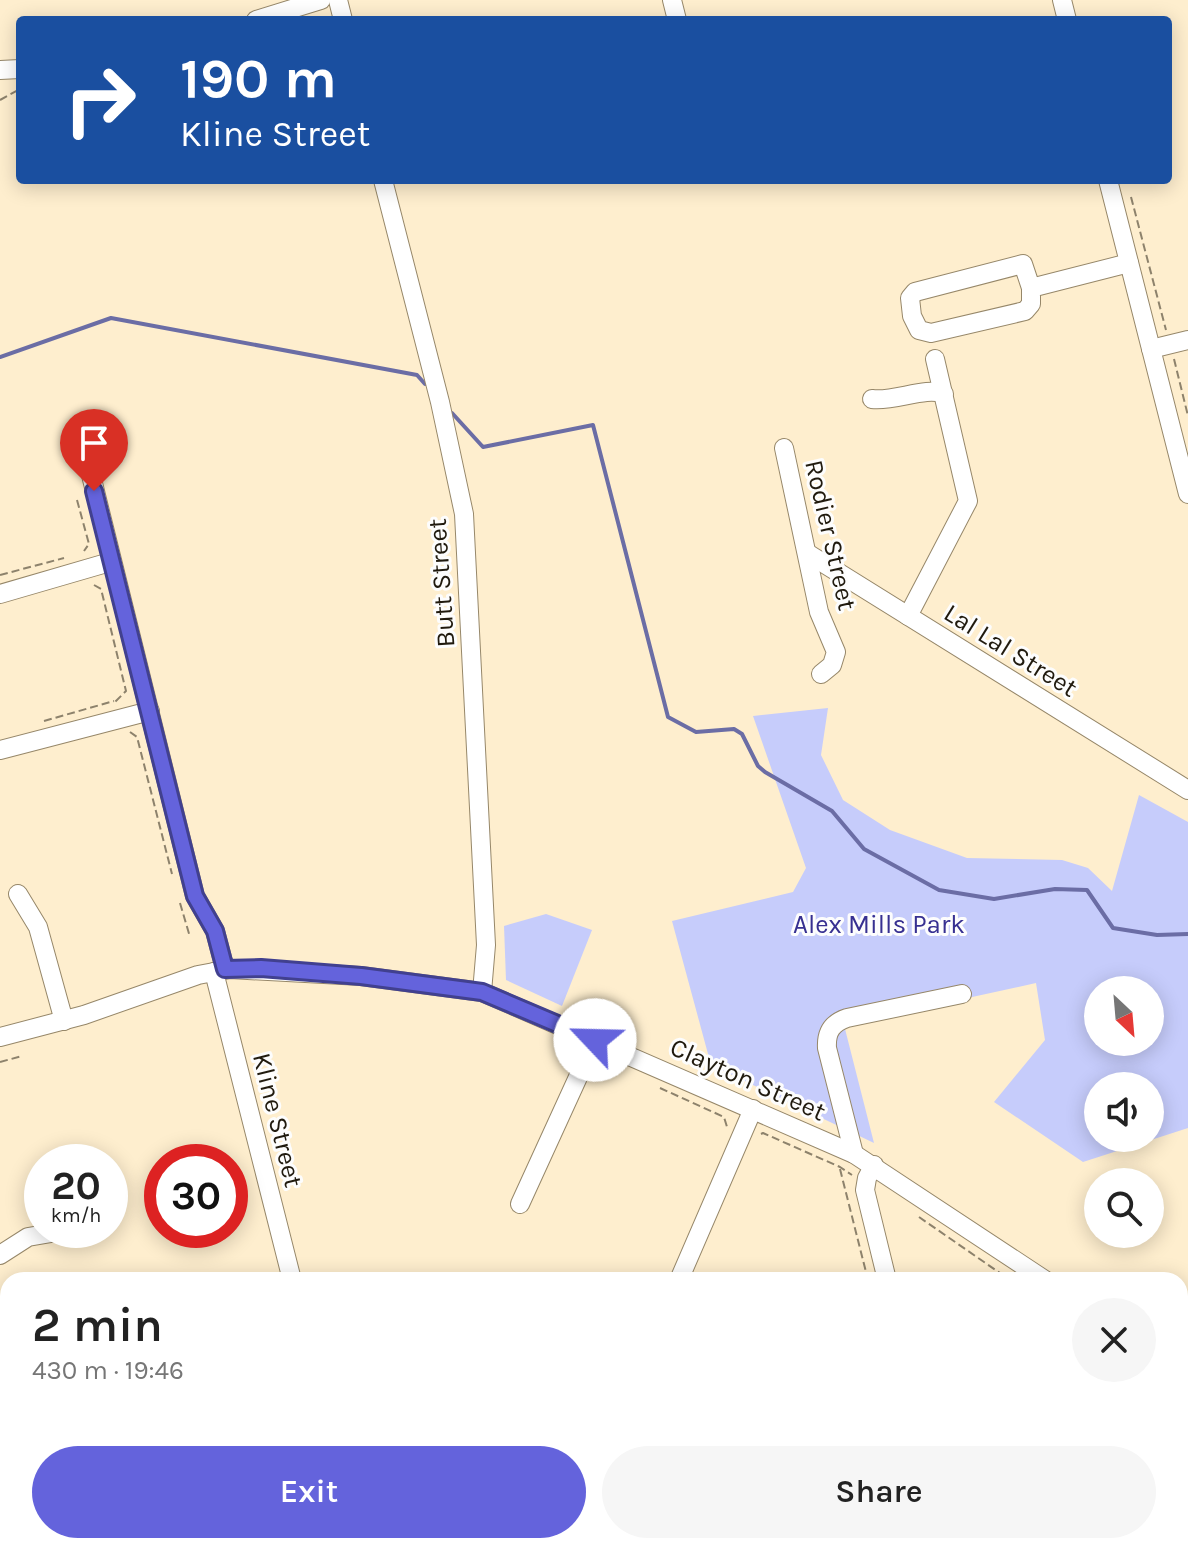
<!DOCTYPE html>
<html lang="en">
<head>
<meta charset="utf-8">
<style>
	body { margin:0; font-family:Karla,sans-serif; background:#f6f6f6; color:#222; height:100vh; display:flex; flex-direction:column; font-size:30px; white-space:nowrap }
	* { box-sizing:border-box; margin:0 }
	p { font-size:26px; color:#767676 }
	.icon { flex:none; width:44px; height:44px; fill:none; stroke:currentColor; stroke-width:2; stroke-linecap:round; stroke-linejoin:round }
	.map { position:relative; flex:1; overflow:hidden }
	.details { position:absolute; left:0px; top:1272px; width:1188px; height:282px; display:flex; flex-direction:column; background:#fff; border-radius:24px 24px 0 0; box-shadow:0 4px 20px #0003 }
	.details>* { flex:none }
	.top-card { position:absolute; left:16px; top:16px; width:1156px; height:168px; border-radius:8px; box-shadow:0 4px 20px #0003; background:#1a4fa0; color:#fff; overflow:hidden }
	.needle { width:52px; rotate:154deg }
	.fabs { position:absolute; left:1084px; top:976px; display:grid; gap:16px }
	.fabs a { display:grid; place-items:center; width:80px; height:80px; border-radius:50%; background:#fff; box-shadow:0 4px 20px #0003; font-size:40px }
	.speed { position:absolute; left:24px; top:1144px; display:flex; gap:16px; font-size:40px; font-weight:700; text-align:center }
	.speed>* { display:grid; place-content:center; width:104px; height:104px; border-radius:50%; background:#fff; box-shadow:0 4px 20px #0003; line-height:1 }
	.speed small { font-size:20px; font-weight:400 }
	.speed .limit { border:12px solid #d22; background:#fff; color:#111 }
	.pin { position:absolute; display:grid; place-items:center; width:68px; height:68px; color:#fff; margin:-82px -34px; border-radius:50% 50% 50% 0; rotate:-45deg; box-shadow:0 0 8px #0007 }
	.pin .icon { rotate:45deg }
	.me { position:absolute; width:88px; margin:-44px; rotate:294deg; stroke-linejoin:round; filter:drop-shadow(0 0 6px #0008) }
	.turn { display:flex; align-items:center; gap:28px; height:168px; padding:0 32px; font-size:36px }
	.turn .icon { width:104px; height:104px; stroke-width:2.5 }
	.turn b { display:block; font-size:56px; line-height:68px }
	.round { display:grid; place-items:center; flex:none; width:84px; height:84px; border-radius:42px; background:#f6f6f6 }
	.summary { display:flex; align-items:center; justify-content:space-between; height:136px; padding:0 32px }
	h1 { font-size:48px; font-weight:600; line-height:60px }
	.button { display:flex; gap:16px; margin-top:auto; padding:16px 32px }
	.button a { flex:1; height:92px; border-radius:48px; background:#6463dc; color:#fff; font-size:32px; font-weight:600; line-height:92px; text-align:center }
	.button a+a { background:#f6f6f6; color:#222 }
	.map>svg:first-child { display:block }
	.green { fill:#c6ccfb; fill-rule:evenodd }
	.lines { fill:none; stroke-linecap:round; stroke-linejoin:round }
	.stream { stroke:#6b6da5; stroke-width:4 }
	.minor-casing { stroke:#968769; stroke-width:20 }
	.path { stroke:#8d826c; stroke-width:2; stroke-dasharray:8 4; stroke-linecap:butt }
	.minor { stroke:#fff; stroke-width:18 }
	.route-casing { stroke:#41408f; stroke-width:20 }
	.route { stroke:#6463dc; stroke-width:14 }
	.labels { text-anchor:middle; stroke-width:6; stroke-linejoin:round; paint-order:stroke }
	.street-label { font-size:26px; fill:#201a0e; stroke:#fdfdfd }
	.park-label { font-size:26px; fill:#373091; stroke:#fdfdfd }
</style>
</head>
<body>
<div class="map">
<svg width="1188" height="1553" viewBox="0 0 1188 1553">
	<rect width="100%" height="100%" fill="#feeece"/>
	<g class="green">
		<path d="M828 708 821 755 843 800 890 830 967 858 1062 860 1088 868 1112 891 1139 795 1188 822V1128L1083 1162 994 1102 1045 1040 1036 983 844 1025 874 1143 711 1065 672 921 793 892 806 868 753 716ZM1098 990H1150V1042H1098ZM1098 1086H1150V1138H1098Z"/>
		<polygon points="546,914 592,930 562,1006 506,980 504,926"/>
		<polygon points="231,1546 336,1546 338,1553 202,1553"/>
		<polygon points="550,1546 861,1546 863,1553 598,1553"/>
	</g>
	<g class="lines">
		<g class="stream">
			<polyline points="0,357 111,318 417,375 425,384"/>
			<polyline points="452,413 483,447 593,425 668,717 696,732 734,729 742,734 758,766 765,772 832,811 864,849 939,890 994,899 1055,889 1087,890 1113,928 1157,935 1188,934"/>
			<polyline points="0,1382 8,1381"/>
			<polyline points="680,1546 787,1553"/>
		</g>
		<defs>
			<g id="minor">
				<polyline points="338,0 343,20"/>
				<polyline points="672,0 677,20"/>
				<polyline points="1062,0 1067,20"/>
				<polyline points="256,20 321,0"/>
				<polyline points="0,70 20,69"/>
				<polyline points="383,180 440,402 464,514 486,945 482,992"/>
				<polyline points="1108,180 1188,494"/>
				<polyline points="1031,288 1031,304 1025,311 931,333 919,330 912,316 910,298 915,292 1023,264 1031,288 1129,263"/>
				<polyline points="1151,349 1188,340"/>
				<path d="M872 399C895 402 926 386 944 394"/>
				<polyline points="784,448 819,612 836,652 832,665 821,674"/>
				<polyline points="89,467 195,896 215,931 225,969"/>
				<polyline points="807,553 1188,790"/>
				<polyline points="0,594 110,562"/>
				<polyline points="908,616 968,501 935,359"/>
				<polyline points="0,750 150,711"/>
				<polyline points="18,894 38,927 64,1021"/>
				<polyline points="214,972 292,1280"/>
				<polyline points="0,1037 84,1015 198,975 230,969 361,976 482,992 854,1154 1045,1280"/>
				<path d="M854 1154 827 1048C826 1032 832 1023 847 1018L962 994"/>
				<polyline points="874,1165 867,1178 865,1190 887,1280"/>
				<polyline points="520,1204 595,1040"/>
				<polyline points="0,1255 28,1237 63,1231"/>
				<polyline points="679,1280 753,1109"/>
				<polyline points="1180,1371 1188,1377"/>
				<polyline points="0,1494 8,1497"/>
				<polyline points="359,1546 361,1553"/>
				<polyline points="955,1546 956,1553"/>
			</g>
		</defs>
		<use href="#minor" class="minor-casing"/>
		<g class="path">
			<polyline points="0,100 20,89"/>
			<polyline points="1131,197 1166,330"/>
			<polyline points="1174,359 1188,416"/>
			<polyline points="77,500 89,544 84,551"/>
			<polyline points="0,575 64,558"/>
			<polyline points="94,585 101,589 126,691 115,702"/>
			<polyline points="44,721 114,701"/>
			<polyline points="130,732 137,737 172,874"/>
			<polyline points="180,903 190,937"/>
			<polyline points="0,1062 22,1056"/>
			<polyline points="660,1088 724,1117 727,1127"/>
			<polyline points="761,1134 763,1133 840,1167 852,1175"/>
			<polyline points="840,1169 868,1280"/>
			<polyline points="919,1217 1010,1280"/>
			<polyline points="1180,1395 1188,1400"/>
			<polyline points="0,1402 8,1402"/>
			<polyline points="0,1425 8,1457"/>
			<polyline points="0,1519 8,1517"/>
			<polyline points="637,1546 644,1553"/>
			<polyline points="936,1546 938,1553"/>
			<polyline points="232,1553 257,1546"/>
			<polyline points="314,1553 318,1546"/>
		</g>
		<use href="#minor" class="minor"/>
	</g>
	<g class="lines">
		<defs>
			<polyline id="route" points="94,491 195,896 215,931 225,969 261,968 361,976 482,992 595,1040"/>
		</defs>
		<use href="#route" class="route-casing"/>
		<use href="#route" class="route"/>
	</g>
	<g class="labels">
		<g class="street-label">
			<text transform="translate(831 535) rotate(77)" y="9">Rodier Street</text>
			<text transform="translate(441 583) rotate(-94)" y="9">Butt Street</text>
			<text transform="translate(1011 650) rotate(32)" y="9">Lal Lal Street</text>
			<text transform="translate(748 1079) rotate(24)" y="9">Clayton Street</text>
			<text transform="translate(278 1120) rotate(76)" y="9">Kline Street</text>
		</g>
		<g class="park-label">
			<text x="879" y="933">Alex Mills Park</text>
		</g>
	</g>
</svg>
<div class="fabs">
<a><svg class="needle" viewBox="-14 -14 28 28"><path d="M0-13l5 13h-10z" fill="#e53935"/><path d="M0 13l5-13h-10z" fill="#767676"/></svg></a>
<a><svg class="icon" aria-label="sound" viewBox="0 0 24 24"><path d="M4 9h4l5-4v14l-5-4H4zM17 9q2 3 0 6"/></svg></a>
<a><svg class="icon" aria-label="search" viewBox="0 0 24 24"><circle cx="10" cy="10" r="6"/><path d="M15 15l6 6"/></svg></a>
</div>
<div class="speed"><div>20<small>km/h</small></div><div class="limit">30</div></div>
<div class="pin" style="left:94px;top:491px;background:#d93025"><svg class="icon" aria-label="arrive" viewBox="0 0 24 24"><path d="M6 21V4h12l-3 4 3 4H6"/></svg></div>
<svg class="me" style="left:595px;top:1040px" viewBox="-20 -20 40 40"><circle r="19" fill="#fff"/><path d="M0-13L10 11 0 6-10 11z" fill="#6463dc"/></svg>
<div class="top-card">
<div class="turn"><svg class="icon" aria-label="right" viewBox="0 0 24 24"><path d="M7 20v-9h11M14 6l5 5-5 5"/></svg><div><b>190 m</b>Kline Street</div></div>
</div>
<section class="details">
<div class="summary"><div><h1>2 min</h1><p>430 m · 19:46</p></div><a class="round"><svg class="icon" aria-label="close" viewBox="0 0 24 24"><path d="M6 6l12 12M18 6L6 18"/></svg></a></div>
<div class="button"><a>Exit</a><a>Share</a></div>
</section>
</div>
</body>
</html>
